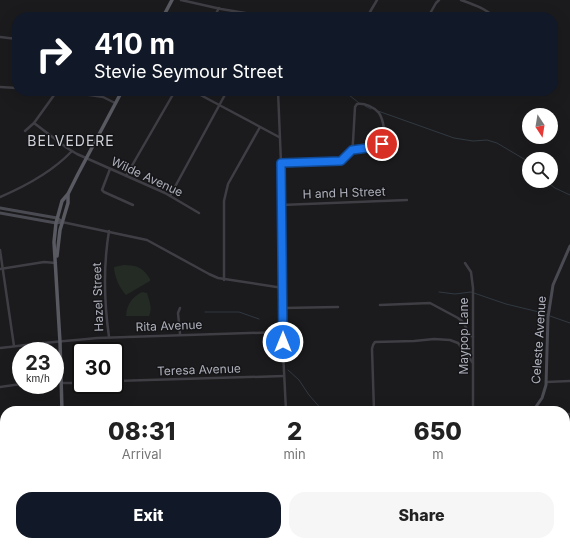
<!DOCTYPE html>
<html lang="en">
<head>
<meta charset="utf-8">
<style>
	body { margin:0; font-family:Inter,sans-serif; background:#f6f6f6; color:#222; height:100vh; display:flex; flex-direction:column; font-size:15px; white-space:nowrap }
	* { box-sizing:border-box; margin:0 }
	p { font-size:13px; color:#767676 }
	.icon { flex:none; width:22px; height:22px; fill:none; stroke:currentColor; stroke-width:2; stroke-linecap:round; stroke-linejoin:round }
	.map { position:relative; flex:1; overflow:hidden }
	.drawer { position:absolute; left:0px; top:406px; width:570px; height:140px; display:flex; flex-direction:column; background:#fff; border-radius:16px 16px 0 0; box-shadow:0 4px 16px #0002 }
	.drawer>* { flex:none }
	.top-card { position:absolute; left:12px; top:12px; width:546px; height:84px; border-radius:16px; box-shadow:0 4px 16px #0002; background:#111827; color:#fff; overflow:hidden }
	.needle { width:26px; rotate:168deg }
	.fabs { position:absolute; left:522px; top:108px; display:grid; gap:8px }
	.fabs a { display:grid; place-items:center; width:36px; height:36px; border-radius:50%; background:#fff; box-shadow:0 4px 16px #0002; font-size:20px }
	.speed { position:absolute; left:12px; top:342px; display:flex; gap:8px; font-size:20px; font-weight:700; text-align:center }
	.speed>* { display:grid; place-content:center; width:52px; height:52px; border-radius:50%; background:#fff; box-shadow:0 4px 16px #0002; line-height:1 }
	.speed small { font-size:10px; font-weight:400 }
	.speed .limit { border:2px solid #111; border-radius:6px; background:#fff; color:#111 }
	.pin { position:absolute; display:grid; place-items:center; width:34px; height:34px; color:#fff; margin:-17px; border:2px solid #fff; border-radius:50%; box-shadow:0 1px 4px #0007 }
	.me { position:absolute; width:44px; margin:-22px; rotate:0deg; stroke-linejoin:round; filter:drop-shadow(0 0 3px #0008) }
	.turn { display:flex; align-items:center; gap:14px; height:84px; padding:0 16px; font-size:18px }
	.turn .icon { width:52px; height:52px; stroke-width:2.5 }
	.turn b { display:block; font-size:28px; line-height:34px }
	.eta { display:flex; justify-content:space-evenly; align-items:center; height:68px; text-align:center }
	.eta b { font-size:24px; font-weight:800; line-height:28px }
	.button { display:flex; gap:8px; margin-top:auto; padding:8px 16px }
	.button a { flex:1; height:46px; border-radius:16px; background:#111827; color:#fff; font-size:16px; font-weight:800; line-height:46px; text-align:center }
	.button a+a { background:#f6f6f6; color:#222 }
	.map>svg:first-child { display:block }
	.green { fill:#232b24 }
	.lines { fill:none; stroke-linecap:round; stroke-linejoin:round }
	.stream { stroke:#313941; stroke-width:1 }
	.street { stroke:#3e3e44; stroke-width:2.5 }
	.secondary { stroke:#4a4b52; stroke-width:3 }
	.primary { stroke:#585961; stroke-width:3.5 }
	.route-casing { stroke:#114b97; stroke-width:10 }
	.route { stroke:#1a73e8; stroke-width:7 }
	.labels { text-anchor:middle; stroke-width:3; stroke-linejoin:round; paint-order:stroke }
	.street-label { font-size:12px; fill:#aeb1bc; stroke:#161618 }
	.quarter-label { font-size:14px; letter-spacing:1px; fill:#cfd1d8; stroke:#161618 }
</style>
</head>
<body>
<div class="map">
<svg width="570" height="546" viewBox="0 0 570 546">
	<rect width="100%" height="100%" fill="#1b1b1d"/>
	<g class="green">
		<path d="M124 265C138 265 143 268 150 279V281L126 295C120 289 114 276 114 267Z"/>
		<path d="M142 292 147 293C149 300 153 309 149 316H126C127 304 132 297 142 292Z"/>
	</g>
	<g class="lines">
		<g class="stream">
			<polyline points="344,91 359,103"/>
			<polyline points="365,106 371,109"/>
			<polyline points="378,111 454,138 473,141 487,140 497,143 529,162"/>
			<polyline points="546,181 555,188 570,195"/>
			<polyline points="439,292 455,294 471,292 506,304 535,311 547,315"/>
			<polyline points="205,312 239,312 259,319"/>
			<polyline points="550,316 570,323"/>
			<polyline points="288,370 299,380 309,395 323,411"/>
			<polyline points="468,541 478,546"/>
		</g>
		<g class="street">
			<polyline points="181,0 221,9 269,17"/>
			<path d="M461 0C472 4 485 8 494 17"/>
			<polyline points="214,17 219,8"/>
			<polyline points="367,17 377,0"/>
			<polyline points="428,17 436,3 439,0"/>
			<polyline points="0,37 17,39"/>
			<polyline points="0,87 17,88"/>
			<polyline points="43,91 90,95 103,97 115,103"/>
			<polyline points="193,91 279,137"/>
			<polyline points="278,91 281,163 283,351 286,411"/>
			<polyline points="34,123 67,148 77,154 165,193 199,213"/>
			<polyline points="25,131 34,123 57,91"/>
			<path d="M281 163 341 161C344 158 348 152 352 150 361 146 375 151 382 143 387 137 383 119 379 113 374 107 365 103 357 104L355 107 353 142 352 150"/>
			<polyline points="110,169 102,190 104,192 133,205"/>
			<polyline points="126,176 175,91"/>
			<polyline points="170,196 227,91"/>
			<path d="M0 197C26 186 52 172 72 151"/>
			<polyline points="281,205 407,200"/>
			<polyline points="62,222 147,240 209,274 218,278 283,288"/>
			<polyline points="0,250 14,346"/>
			<polyline points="465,263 471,272 473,288 473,411"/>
			<polyline points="0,269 44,262 56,263"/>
			<polyline points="224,280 224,201 228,184 260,127"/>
			<polyline points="380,305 430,303 458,318 463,322 469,333 473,337"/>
			<polyline points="283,308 338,307"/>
			<polyline points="180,334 178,313 180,308"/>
			<path d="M109 337C104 301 103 267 109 231"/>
			<path d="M0 348C32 344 64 341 97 338L283 332"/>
			<polyline points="55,380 61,379"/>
			<polyline points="115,381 284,376"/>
			<polyline points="546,382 570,381"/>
			<polyline points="61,383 81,383"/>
			<polyline points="0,387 21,384"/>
			<polyline points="535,408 545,411"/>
			<polyline points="374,411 372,349 373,345 375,342 414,341 434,339 450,340 458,343 473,363"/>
			<polyline points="565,414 570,414"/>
			<polyline points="0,425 5,424"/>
			<polyline points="107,546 110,541"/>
			<polyline points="232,546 233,541"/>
			<polyline points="355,546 356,541"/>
		</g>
		<g class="secondary">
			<polyline points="0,208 57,218 62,222"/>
			<polyline points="0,213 56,223 62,222"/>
			<polyline points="533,411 542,398 546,385 548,317 553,285 570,246"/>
		</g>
		<g class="primary">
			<polyline points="163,17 172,0"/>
			<polyline points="57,256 60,230 68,203 68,195"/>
			<polyline points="62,411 60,342 54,242 56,223 62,201 68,194 78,174 122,91"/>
			<polyline points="57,546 57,541"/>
		</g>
	</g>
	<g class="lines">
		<defs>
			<polyline id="route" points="283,342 281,163 341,161 352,150 375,147 382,144"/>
		</defs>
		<use href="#route" class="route-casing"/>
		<use href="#route" class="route"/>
	</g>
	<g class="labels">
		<g class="street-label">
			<text transform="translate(147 177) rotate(25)" y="4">Wilde Avenue</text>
			<text transform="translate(344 193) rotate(-2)" y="4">H and H Street</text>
			<text transform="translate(98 297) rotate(-92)" y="4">Hazel Street</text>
			<text transform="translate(169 326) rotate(-2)" y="4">Rita Avenue</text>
			<text transform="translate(464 336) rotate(-90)" y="4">Maypop Lane</text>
			<text transform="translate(539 340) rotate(-86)" y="4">Celeste Avenue</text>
			<text transform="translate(199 370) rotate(-2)" y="4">Teresa Avenue</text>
		</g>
		<g class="quarter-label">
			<text x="71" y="146">BELVEDERE</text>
		</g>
	</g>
</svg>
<div class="fabs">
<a><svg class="needle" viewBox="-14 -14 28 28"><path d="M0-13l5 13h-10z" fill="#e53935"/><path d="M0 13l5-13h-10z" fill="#767676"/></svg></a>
<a><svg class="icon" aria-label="search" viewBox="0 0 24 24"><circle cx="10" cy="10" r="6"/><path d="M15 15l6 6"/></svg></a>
</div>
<div class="speed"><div>23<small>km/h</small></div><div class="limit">30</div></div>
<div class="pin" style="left:382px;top:144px;background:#d93025"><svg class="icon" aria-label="arrive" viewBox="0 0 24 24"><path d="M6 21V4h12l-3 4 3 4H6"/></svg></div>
<svg class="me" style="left:283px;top:342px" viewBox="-20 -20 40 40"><circle r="17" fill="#1a73e8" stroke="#fff" stroke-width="3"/><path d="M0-11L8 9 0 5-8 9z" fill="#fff"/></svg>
<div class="top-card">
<div class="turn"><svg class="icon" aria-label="right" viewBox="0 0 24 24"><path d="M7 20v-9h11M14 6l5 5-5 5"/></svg><div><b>410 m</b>Stevie Seymour Street</div></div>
</div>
<section class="drawer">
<div class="eta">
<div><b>08:31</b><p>Arrival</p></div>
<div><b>2</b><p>min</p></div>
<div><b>650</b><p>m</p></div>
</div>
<div class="button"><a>Exit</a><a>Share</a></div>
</section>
</div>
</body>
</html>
